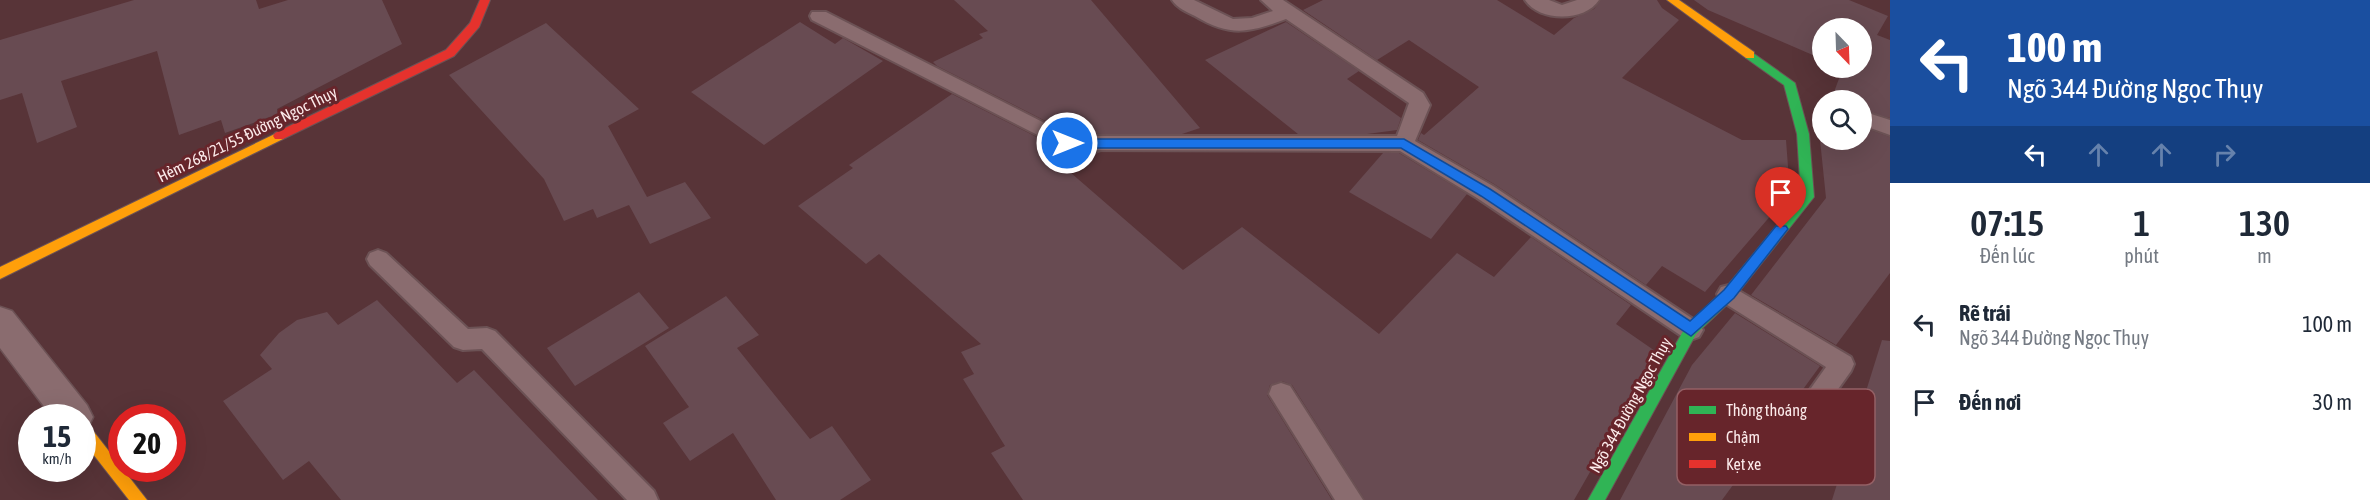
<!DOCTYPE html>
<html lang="vi">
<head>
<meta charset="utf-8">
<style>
	body { margin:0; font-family:"Asap Condensed",sans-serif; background:#f6f6f7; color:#1f2937; height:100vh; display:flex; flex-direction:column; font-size:22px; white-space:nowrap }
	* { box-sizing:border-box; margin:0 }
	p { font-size:20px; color:#747a83 }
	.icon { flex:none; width:33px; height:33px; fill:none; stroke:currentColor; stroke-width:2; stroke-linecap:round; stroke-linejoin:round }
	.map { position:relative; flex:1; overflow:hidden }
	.sheet { display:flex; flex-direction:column; background:#fff; width:480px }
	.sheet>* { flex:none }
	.hud { background:#1a4fa0; color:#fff; overflow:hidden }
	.needle { width:39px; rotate:157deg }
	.controls { position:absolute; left:1812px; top:18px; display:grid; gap:12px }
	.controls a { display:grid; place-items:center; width:60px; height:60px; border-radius:50%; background:#fff; box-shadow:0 6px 24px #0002; font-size:30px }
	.speed { position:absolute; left:18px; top:404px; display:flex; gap:12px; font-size:30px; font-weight:700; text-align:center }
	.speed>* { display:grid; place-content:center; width:78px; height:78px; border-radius:50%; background:#fff; box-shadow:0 6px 24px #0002; line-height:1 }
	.speed small { font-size:15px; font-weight:400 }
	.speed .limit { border:9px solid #d22; background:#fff; color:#111 }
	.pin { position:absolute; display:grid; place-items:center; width:51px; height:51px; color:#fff; margin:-62px -26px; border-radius:50% 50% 50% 0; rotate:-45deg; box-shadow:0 0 6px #0007 }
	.pin .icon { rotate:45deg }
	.me { position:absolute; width:66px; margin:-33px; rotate:90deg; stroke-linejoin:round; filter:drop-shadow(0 0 4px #0008) }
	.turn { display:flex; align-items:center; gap:21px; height:126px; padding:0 18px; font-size:27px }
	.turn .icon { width:78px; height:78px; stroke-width:2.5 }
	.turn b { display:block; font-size:42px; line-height:51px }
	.lanes { display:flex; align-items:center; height:57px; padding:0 18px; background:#0003; justify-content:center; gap:30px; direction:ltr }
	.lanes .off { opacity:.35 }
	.eta { display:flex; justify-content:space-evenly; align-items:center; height:102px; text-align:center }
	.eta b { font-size:36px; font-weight:600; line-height:42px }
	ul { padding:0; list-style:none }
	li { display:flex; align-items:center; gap:18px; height:78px; padding:0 18px }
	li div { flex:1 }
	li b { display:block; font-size:22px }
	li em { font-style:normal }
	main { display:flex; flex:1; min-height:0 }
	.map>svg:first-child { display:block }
	.building { fill:#684b52 }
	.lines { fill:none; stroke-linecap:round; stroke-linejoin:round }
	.lane-casing { stroke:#6c5255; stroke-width:4 }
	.street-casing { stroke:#6c5255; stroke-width:3 }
	.fast-casing { stroke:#6c5255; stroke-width:2 }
	.slow-casing { stroke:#6c5255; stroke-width:2 }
	.jam-casing { stroke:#6c5255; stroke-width:2 }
	.lane { fill:#8a6c6f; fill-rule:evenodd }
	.street { fill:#8a6c6f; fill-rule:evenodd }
	.fast { fill:#30b455; fill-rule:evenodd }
	.slow { fill:#ff9f0a; fill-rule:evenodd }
	.jam { fill:#e5322d; fill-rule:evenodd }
	.route { fill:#1a73e8; stroke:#114b97; stroke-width:1.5 }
	.labels { text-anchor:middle; stroke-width:6; stroke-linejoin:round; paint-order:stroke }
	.street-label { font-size:16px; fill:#fcebeb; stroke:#67252b }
	.key { fill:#67252b; stroke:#946065; stroke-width:1.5 }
	.key-label { font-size:16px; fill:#fcebeb }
</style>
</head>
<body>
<main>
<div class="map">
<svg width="1890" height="500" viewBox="0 0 1890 500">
	<rect width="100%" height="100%" fill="#583438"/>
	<g class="building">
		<polygon points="134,0 256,0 259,9 288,0 382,0 402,44 277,109 278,114 225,133 221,120 179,135 157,51 61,81 77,127 37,143 22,93 0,100 0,40"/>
		<polygon points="954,0 1091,0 1200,128 1182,134 1071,134 937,66 933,62 983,38 979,34 988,31"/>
		<polygon points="1323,0 1497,0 1554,35 1574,18 1594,9 1601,0 1657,0 1662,8 1679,20 1622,78 1742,140 1786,140 1790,193 1705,292 1662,266 1646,285 1494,184 1418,140 1421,133 1424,135 1479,87 1409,40 1377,60 1303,10"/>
		<polygon points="1694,0 1849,0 1888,16 1877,35 1890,40 1890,118 1862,111 1862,100 1831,100 1843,68 1862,68 1862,28 1822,28 1822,59 1708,10"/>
		<polygon points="800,22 835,44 843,38 883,61 764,145 691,92"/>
		<polygon points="1286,22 1359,71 1347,79 1401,118 1397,130 1367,134 1298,134 1205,60"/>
		<polygon points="546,23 639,109 608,126 647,197 685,182 711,218 650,244 629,205 597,218 593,209 564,221 544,179 449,75"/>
		<polygon points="952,94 1066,152 1101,152 1063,166 1183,270 1242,227 1379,334 1457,253 1494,277 1531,237 1631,305 1616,324 1658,353 1574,500 1365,500 1292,385 1282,381 1270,385 1267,395 1332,500 1023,500 991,453 1005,446 963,379 974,374 961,352 981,344 879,254 866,264 798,206 853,168 849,165"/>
		<polygon points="1822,122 1822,140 1862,140 1862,127 1890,137 1890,273 1836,345 1751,295 1826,198 1819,130"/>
		<polygon points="1383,153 1399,153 1467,194 1431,239 1349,192"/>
		<polygon points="639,292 669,328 575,386 547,348"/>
		<polygon points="726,296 759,335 737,348 810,439 832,426 871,480 840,500 776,500 733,433 690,461 663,423 689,407 645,346"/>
		<polygon points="377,300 457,383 474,370 598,500 341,500 309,461 283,480 223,401 272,369 260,355 279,333 297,320 327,312 338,325"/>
		<polygon points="1735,313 1820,366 1722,500 1620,500 1692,365"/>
		<polygon points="1882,340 1890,341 1890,500 1832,500"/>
	</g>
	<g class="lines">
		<defs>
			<g id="lane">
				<path d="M1172 0H1194L1233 19 1252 18 1273 11 1261 0H1283L1423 93 1430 105 1415 141 1493 186 1699 323 1703 330 1699 337 1691 340 1683 337 1477 198 1400 151 1067 150 812 20 810 16 812 12H826L1070 136H1397L1409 103 1286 19C1249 33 1230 37 1195 16 1187 12 1177 8 1172 0Z"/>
				<path d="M1525 0H1549L1562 5 1577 0H1599C1585 22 1539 22 1525 0Z"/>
				<polygon points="1865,112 1890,120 1890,135 1862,125 1862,113"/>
				<polygon points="378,250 386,253 468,329 487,328 495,331 654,491 658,500 627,500 482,349 463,350 454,347 370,265 367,259 370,253"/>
				<polygon points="1729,285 1851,357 1854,364 1851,371 1816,420 1807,423 1798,420 1794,412 1826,367 1721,301 1717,294 1721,287"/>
				<polygon points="1281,383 1290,386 1363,500 1335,500 1269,394 1272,386"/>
			</g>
			<polygon id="street" points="0,307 12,311 87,405 93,417 87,429 82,430 82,417 52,417 0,348"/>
			<polygon id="fast" points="1750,51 1795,83 1809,134 1814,197 1734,298 1696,334 1605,500 1588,500 1686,326 1724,290 1801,196 1797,134 1784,85 1746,58 1744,55"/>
			<g id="slow">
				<polygon points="1667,0 1679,0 1754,52 1754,58 1746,58"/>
				<polygon points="279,132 283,133 285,136 283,139 0,279 0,267"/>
				<polygon points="82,421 87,423 147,500 129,500 82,440"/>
			</g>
			<polygon id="jam" points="480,0 490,0 479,27 454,56 283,139 275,139 273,136 275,133 446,50 470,23"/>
		</defs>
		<use href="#lane" class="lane-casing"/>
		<use href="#street" class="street-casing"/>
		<use href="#fast" class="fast-casing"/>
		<use href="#slow" class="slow-casing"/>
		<use href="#jam" class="jam-casing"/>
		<use href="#lane" class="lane"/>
		<use href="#street" class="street"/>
		<use href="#fast" class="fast"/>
		<use href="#slow" class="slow"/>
		<use href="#jam" class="jam"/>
	</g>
	<polygon class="route" points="1067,139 1404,139 1490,189 1690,321 1724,290 1776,226 1786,226 1788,229 1734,298 1691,336 1481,196 1401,148 1067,148 1061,143"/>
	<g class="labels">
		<g class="street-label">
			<text transform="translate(247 134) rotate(-26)" y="6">Hẻm 268/21/55 Đường Ngọc Thụy</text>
			<text transform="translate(1630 405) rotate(-61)" y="6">Ngõ 344 Đường Ngọc Thụy</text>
		</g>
	</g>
	<rect x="1677" y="389" width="198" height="96" rx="9" class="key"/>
	<rect x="1689" y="406" width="27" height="8" fill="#30b455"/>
	<rect x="1689" y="433" width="27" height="8" fill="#ff9f0a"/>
	<rect x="1689" y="460" width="27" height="8" fill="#e5322d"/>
	<g class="key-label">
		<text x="1726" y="416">Thông thoáng</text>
		<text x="1726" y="443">Chậm</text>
		<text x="1726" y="470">Kẹt xe</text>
	</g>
</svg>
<div class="controls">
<a><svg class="needle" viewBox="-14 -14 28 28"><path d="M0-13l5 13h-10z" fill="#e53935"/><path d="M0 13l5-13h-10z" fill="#747a83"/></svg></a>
<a><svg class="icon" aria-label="search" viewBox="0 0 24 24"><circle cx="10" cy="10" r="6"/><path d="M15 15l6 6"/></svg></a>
</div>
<div class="speed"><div>15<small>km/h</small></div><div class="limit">20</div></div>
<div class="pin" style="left:1781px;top:229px;background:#d93025"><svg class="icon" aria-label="arrive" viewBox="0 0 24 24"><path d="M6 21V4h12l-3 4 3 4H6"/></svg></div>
<svg class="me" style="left:1067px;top:143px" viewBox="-20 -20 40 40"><circle r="17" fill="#1a73e8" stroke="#fff" stroke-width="3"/><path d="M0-11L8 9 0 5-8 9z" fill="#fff"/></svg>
</div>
<section class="sheet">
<div class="hud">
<div class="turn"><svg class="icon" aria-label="left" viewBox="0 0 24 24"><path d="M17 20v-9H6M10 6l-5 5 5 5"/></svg><div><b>100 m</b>Ngõ 344 Đường Ngọc Thụy</div></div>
<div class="lanes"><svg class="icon" aria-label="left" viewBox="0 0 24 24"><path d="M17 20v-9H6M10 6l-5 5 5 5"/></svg><svg class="icon off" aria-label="ahead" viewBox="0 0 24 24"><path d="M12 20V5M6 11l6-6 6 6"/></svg><svg class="icon off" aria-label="ahead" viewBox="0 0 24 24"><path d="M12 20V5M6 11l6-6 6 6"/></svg><svg class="icon off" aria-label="right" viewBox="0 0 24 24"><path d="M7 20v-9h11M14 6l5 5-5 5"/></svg></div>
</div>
<div class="eta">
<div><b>07:15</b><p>Đến lúc</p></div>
<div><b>1</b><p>phút</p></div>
<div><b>130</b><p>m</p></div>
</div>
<ul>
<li><svg class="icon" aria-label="left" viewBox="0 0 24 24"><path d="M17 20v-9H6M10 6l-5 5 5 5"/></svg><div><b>Rẽ trái</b><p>Ngõ 344 Đường Ngọc Thụy</p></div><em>100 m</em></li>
<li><svg class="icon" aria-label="arrive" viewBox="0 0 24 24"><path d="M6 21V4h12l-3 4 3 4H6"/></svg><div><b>Đến nơi</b></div><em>30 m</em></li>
</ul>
</section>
</main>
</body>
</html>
